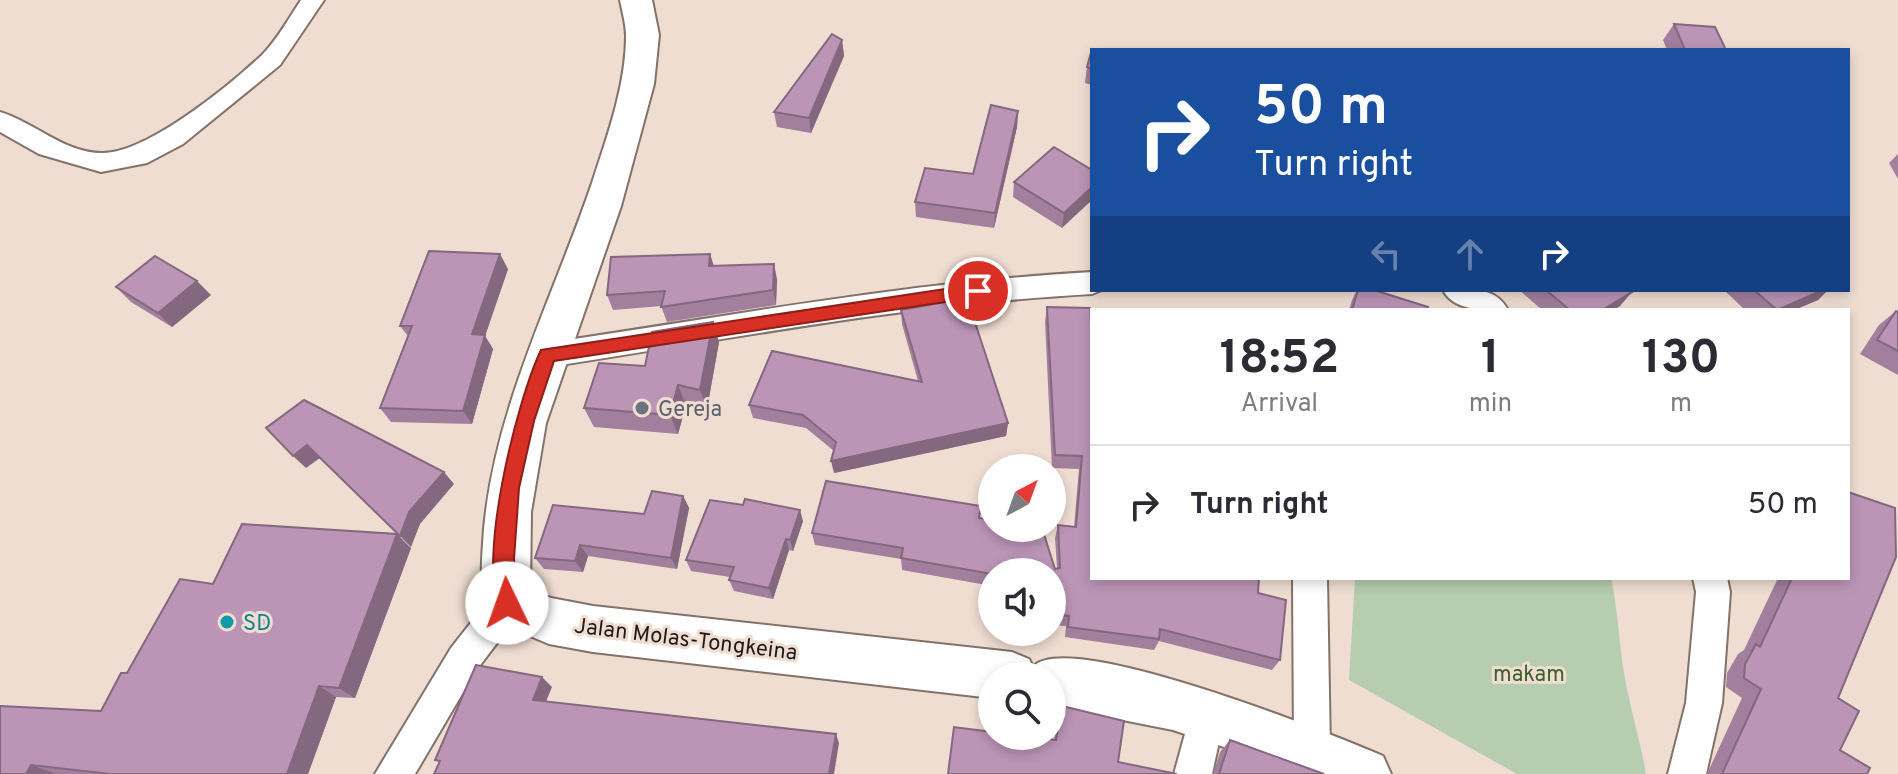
<!DOCTYPE html>
<html lang="en">
<head>
<meta charset="utf-8">
<style>
	body { margin:0; font-family:Overpass,sans-serif; background:#f7f7f7; color:#2b2b33; height:100vh; display:flex; flex-direction:column; font-size:30px; white-space:nowrap }
	* { box-sizing:border-box; margin:0 }
	p { font-size:26px; color:#7c7c81 }
	.icon { flex:none; width:44px; height:44px; fill:none; stroke:currentColor; stroke-width:2; stroke-linecap:round; stroke-linejoin:round }
	.map { position:relative; flex:1; overflow:hidden }
	.sheet { position:absolute; left:1090px; top:308px; width:760px; height:272px; display:flex; flex-direction:column; background:#fff; border-radius:0px; box-shadow:0 4px 12px #0003 }
	.sheet>* { flex:none }
	.guide { position:absolute; left:1090px; top:48px; width:760px; height:244px; border-radius:0px; box-shadow:0 4px 12px #0003; background:#1a4fa0; color:#fff; overflow:hidden }
	.needle { width:52px; rotate:41deg }
	.fabs { position:absolute; left:978px; top:454px; display:grid; gap:16px }
	.fabs a { display:grid; place-items:center; width:88px; height:88px; border-radius:50%; background:#fff; box-shadow:0 4px 12px #0003; font-size:40px }
	.pin { position:absolute; display:grid; place-items:center; width:68px; height:68px; color:#fff; margin:-34px; border:4px solid #fff; border-radius:50%; box-shadow:0 2px 8px #0007 }
	.me { position:absolute; width:88px; margin:-44px; rotate:357deg; stroke-linejoin:round; filter:drop-shadow(0 0 6px #0008) }
	.turn { display:flex; align-items:center; gap:28px; height:168px; padding:0 32px; font-size:36px }
	.turn .icon { width:104px; height:104px; stroke-width:2.5 }
	.turn b { display:block; font-size:56px; line-height:68px }
	.lanes { display:flex; align-items:center; height:76px; padding:0 32px; background:#0003; justify-content:center; gap:40px; direction:ltr }
	.lanes .off { opacity:.35 }
	.eta { display:flex; justify-content:space-evenly; align-items:center; height:136px; text-align:center }
	.eta b { font-size:48px; font-weight:700; line-height:56px }
	ul { padding:0; list-style:none }
	li { display:flex; align-items:center; gap:24px; height:120px; padding:0 32px; border-top:2px solid #e1e1e2 }
	li div { flex:1 }
	li b { display:block; font-size:30px }
	li em { font-style:normal }
	.map>svg:first-child { display:block }
	.green { fill:#b7cdaf }
	.lines { fill:none; stroke-linecap:round; stroke-linejoin:round }
	.street-casing { stroke:#827269; stroke-width:4 }
	.secondary-casing { stroke:#827269; stroke-width:4 }
	.street { fill:#fff; fill-rule:evenodd }
	.secondary { fill:#fff; fill-rule:evenodd }
	.wall { fill:#a17f9d }
	.shaded-wall { fill:#83687f }
	.building { fill:#bb94b6; stroke:#83687f; stroke-width:2 }
	.route { fill:#d93025; stroke:#8d1f18; stroke-width:2 }
	.worship-dot { fill:#6b7280; stroke:#efddd2; stroke-width:3 }
	.culture-dot { fill:#0f9aa8; stroke:#efddd2; stroke-width:3 }
	.labels { text-anchor:middle; stroke-width:6; stroke-linejoin:round; paint-order:stroke }
	.worship-label { font-size:22px; fill:#5b616d; stroke:#efddd2; text-anchor:start }
	.culture-label { font-size:22px; fill:#0d838f; stroke:#efddd2; text-anchor:start }
	.street-label { font-size:22px; fill:#201a16; stroke:#efddd2 }
	.park-label { font-size:22px; fill:#3b632a; stroke:#efddd2 }
</style>
</head>
<body>
<div class="map">
<svg width="1898" height="774" viewBox="0 0 1898 774">
	<rect width="100%" height="100%" fill="#efddd2"/>
	<path class="green" d="M1355 578H1611C1619 615 1619 653 1627 689 1633 718 1641 745 1646 774H1517L1349 680Z"/>
	<g class="lines">
		<defs>
			<g id="street">
				<path d="M301 0H324L280 65 183 144 147 163 101 172 39 154 0 132V112C34 122 64 153 102 153 146 154 229 86 262 55 277 40 289 18 301 0Z"/>
				<path d="M1092 272V290H1102L1092 294C909 304 729 339 548 367L538 364 533 355 538 346 548 343C729 316 910 282 1092 272Z"/>
				<path d="M1443 290C1467 290 1495 285 1508 310 1487 310 1454 312 1443 290Z"/>
				<polygon points="1293,578 1327,578 1330,750 1325,763 1312,768 1299,763 1294,750"/>
				<polygon points="1693,578 1727,578 1730,592 1722,703 1706,774 1668,774 1686,703 1696,592"/>
				<polygon points="507,587 519,592 524,603 519,614 475,672 415,774 375,774 451,648 495,592"/>
				<polygon points="1207,696 1220,701 1225,714 1212,774 1174,774 1194,701"/>
			</g>
			<path id="secondary" d="M620 0H652L659 35 654 84 621 206 546 423 531 512 530 590 551 598 593 606 1012 652 1029 659 1033 667C1066 627 1335 735 1383 756L1391 774H1305L1173 730 1052 706V676H992V698L593 652 549 644 490 619C478 592 482 559 484 529 495 407 553 298 592 183 607 137 626 85 626 36 626 24 622 11 620 0Z"/>
		</defs>
		<use href="#street" class="street-casing"/>
		<use href="#secondary" class="secondary-casing"/>
		<use href="#street" class="street"/>
		<use href="#secondary" class="secondary"/>
	</g>
	<g class="wall">
		<polygon points="1674,24 1726,50 1667,50 1663,40"/>
		<polygon points="842,40 844,56 811,133 777,127 774,112"/>
		<polygon points="1092,50 1092,85 1085,83 1087,67"/>
		<polygon points="1018,111 1017,127 994,228 916,217 915,202 973,174"/>
		<polygon points="1898,154 1898,179 1889,163"/>
		<polygon points="1092,170 1062,228 1013,197 1014,182"/>
		<polygon points="710,254 714,266 777,279 776,305 667,322 661,306 613,310 607,295"/>
		<polygon points="508,269 485,336 493,349 472,424 391,422 380,408 408,336 400,326"/>
		<polygon points="116,287 211,295 172,327 131,302"/>
		<polygon points="1357,290 1374,290 1427,310 1349,310 1352,300"/>
		<polygon points="1519,290 1631,290 1620,306 1613,310 1542,310"/>
		<polygon points="1724,290 1828,290 1818,300 1794,310 1745,310"/>
		<polygon points="1047,307 1090,308 1092,578 1258,593 1280,660 1272,670 1159,641 1154,650 1065,637 1066,626 1052,625 1052,572 992,572 992,586 902,570 901,559 815,545 812,533 980,519 1055,569 1057,568 1055,538 1058,525 1074,527 1079,469 1052,468 1045,322"/>
		<polygon points="901,310 1008,423 1006,436 834,473 834,451 806,428 753,418 749,405 918,381 902,324"/>
		<polygon points="1896,311 1898,312 1898,375 1860,354 1879,325"/>
		<polygon points="713,322 719,342 707,409 686,405 678,434 594,427 584,408 645,366"/>
		<polygon points="683,496 689,508 677,569 588,556 583,572 544,569 535,558 644,514"/>
		<polygon points="803,521 793,551 789,550 773,599 734,591 729,580 730,577 691,571 686,560"/>
		<polygon points="411,548 355,698 336,697 308,774 0,774 101,711 213,584"/>
		<polygon points="1778,578 1848,578 1838,698 1840,750 1867,774 1707,774 1742,698 1726,687 1727,673 1738,654 1744,650"/>
		<polygon points="1062,706 1118,762 948,774 1054,740"/>
		<polygon points="1230,740 1324,774 1213,774 1220,752"/>
	</g>
	<g class="shaded-wall">
		<polygon points="842,40 844,56 811,133 809,118"/>
		<polygon points="1018,111 1017,127 994,228 995,213"/>
		<polygon points="1092,187 1092,200 1062,228 1064,213"/>
		<polygon points="500,254 508,269 485,336 493,349 472,424 463,411 472,334"/>
		<polygon points="710,254 714,268 709,266"/>
		<polygon points="774,264 777,279 776,305 773,290"/>
		<polygon points="197,281 211,295 172,327 158,313"/>
		<polygon points="1823,290 1828,290 1818,300 1794,310 1777,310"/>
		<polygon points="1632,292 1620,306 1613,310 1602,310"/>
		<polygon points="713,322 719,342 707,409 700,390"/>
		<polygon points="678,385 686,405 678,434 670,415"/>
		<polygon points="1008,423 1006,436 834,473 831,461"/>
		<polygon points="307,445 320,458 306,468 293,456"/>
		<polygon points="444,472 454,484 420,524 411,547 400,536 409,512"/>
		<polygon points="683,496 689,508 677,569 671,558"/>
		<polygon points="800,510 803,521 793,551 790,540"/>
		<polygon points="397,534 411,548 355,698 339,688"/>
		<polygon points="786,539 789,550 773,599 769,588"/>
		<polygon points="580,545 588,556 583,572 575,561"/>
		<polygon points="542,677 552,687 543,709 533,700"/>
		<polygon points="319,686 336,697 308,774 287,774"/>
		<polygon points="836,734 839,743 834,774 829,774"/>
		<polygon points="31,765 56,774 26,774"/>
	</g>
	<g class="building">
		<polygon points="1674,24 1715,27 1726,50 1685,50"/>
		<polygon points="832,34 842,40 809,118 774,112"/>
		<polygon points="1092,49 1097,50 1092,50 1092,69 1087,67"/>
		<polygon points="991,105 1018,111 995,213 915,202 925,168 973,174"/>
		<polygon points="1054,147 1092,170 1092,187 1064,213 1014,182"/>
		<polygon points="429,251 500,254 472,334 485,335 463,411 380,408 412,326 400,326"/>
		<polygon points="710,254 709,266 774,264 773,290 661,307 665,291 607,295 611,257"/>
		<polygon points="155,256 197,281 158,313 116,287"/>
		<polygon points="1358,290 1374,290 1428,307 1427,310 1352,310"/>
		<polygon points="1546,290 1631,290 1632,292 1602,310 1570,310"/>
		<polygon points="1754,290 1823,290 1777,310"/>
		<polygon points="967,298 1008,423 831,461 836,442 803,415 749,405 772,351 922,382 901,310"/>
		<polygon points="1047,307 1090,308 1092,341 1092,578 1259,578 1258,593 1286,600 1280,660 1160,629 1159,639 1068,627 1069,616 1052,614 1052,572 992,572 992,574 901,558 903,548 812,533 826,481 981,506 979,518 992,520 992,528 1042,528 1055,569 1060,568 1058,525 1076,527 1082,456 1055,455"/>
		<polygon points="1896,311 1898,312 1898,351 1877,340"/>
		<polygon points="713,322 700,390 678,385 670,415 584,408 599,363 645,366 652,332"/>
		<polygon points="304,400 444,472 409,512 400,536 307,445 293,456 266,428"/>
		<polygon points="652,491 683,496 671,558 580,545 575,561 535,558 553,505 644,514"/>
		<polygon points="1848,492 1895,508 1896,557 1838,698 1859,711 1840,750 1870,768 1867,774 1722,774 1761,689 1744,678 1745,664 1756,644 1760,647 1792,578 1848,578"/>
		<polygon points="745,499 800,510 790,540 786,539 769,588 729,580 734,567 686,560 710,500 743,505"/>
		<polygon points="242,524 397,534 339,688 319,686 287,774 111,774 31,765 26,774 0,774 0,706 101,711 121,673 127,673 180,579 213,584"/>
		<polygon points="476,665 542,677 533,700 836,734 829,774 434,774 440,761 435,760"/>
		<polygon points="1062,706 1124,721 1118,762 1177,774 948,774 954,727 992,732 992,736 1024,736 1056,740"/>
		<polygon points="1230,740 1324,774 1219,774"/>
	</g>
	<path class="route" d="M978 284 986 291 978 297 554 361 534 421 519 488 514 559 517 603 514 610 507 613 500 610C477 559 517 400 541 350Z"/>
	<circle class="worship-dot" cx="642" cy="408" r="8"/>
	<circle class="culture-dot" cx="227" cy="622" r="8"/>
	<g class="labels">
		<g class="worship-label">
			<text x="658" y="416">Gereja</text>
		</g>
		<g class="culture-label">
			<text x="243" y="630">SD</text>
		</g>
		<g class="street-label">
			<text transform="translate(686 638) rotate(7)" y="8">Jalan Molas-Tongkeina</text>
		</g>
		<g class="park-label">
			<text x="1529" y="681">makam</text>
		</g>
	</g>
</svg>
<div class="fabs">
<a><svg class="needle" viewBox="-14 -14 28 28"><path d="M0-13l5 13h-10z" fill="#e53935"/><path d="M0 13l5-13h-10z" fill="#7c7c81"/></svg></a>
<a><svg class="icon" aria-label="sound" viewBox="0 0 24 24"><path d="M4 9h4l5-4v14l-5-4H4zM17 9q2 3 0 6"/></svg></a>
<a><svg class="icon" aria-label="search" viewBox="0 0 24 24"><circle cx="10" cy="10" r="6"/><path d="M15 15l6 6"/></svg></a>
</div>
<div class="pin" style="left:978px;top:291px;background:#d93025"><svg class="icon" aria-label="arrive" viewBox="0 0 24 24"><path d="M6 21V4h12l-3 4 3 4H6"/></svg></div>
<svg class="me" style="left:507px;top:603px" viewBox="-20 -20 40 40"><circle r="19" fill="#fff"/><path d="M0-13L10 11 0 6-10 11z" fill="#d93025"/></svg>
<div class="guide">
<div class="turn"><svg class="icon" aria-label="right" viewBox="0 0 24 24"><path d="M7 20v-9h11M14 6l5 5-5 5"/></svg><div><b>50 m</b>Turn right</div></div>
<div class="lanes"><svg class="icon off" aria-label="left" viewBox="0 0 24 24"><path d="M17 20v-9H6M10 6l-5 5 5 5"/></svg><svg class="icon off" aria-label="ahead" viewBox="0 0 24 24"><path d="M12 20V5M6 11l6-6 6 6"/></svg><svg class="icon" aria-label="right" viewBox="0 0 24 24"><path d="M7 20v-9h11M14 6l5 5-5 5"/></svg></div>
</div>
<section class="sheet">
<div class="eta">
<div><b>18:52</b><p>Arrival</p></div>
<div><b>1</b><p>min</p></div>
<div><b>130</b><p>m</p></div>
</div>
<ul>
<li><svg class="icon" aria-label="right" viewBox="0 0 24 24"><path d="M7 20v-9h11M14 6l5 5-5 5"/></svg><div><b>Turn right</b></div><em>50 m</em></li>
</ul>
</section>
</div>
</body>
</html>
